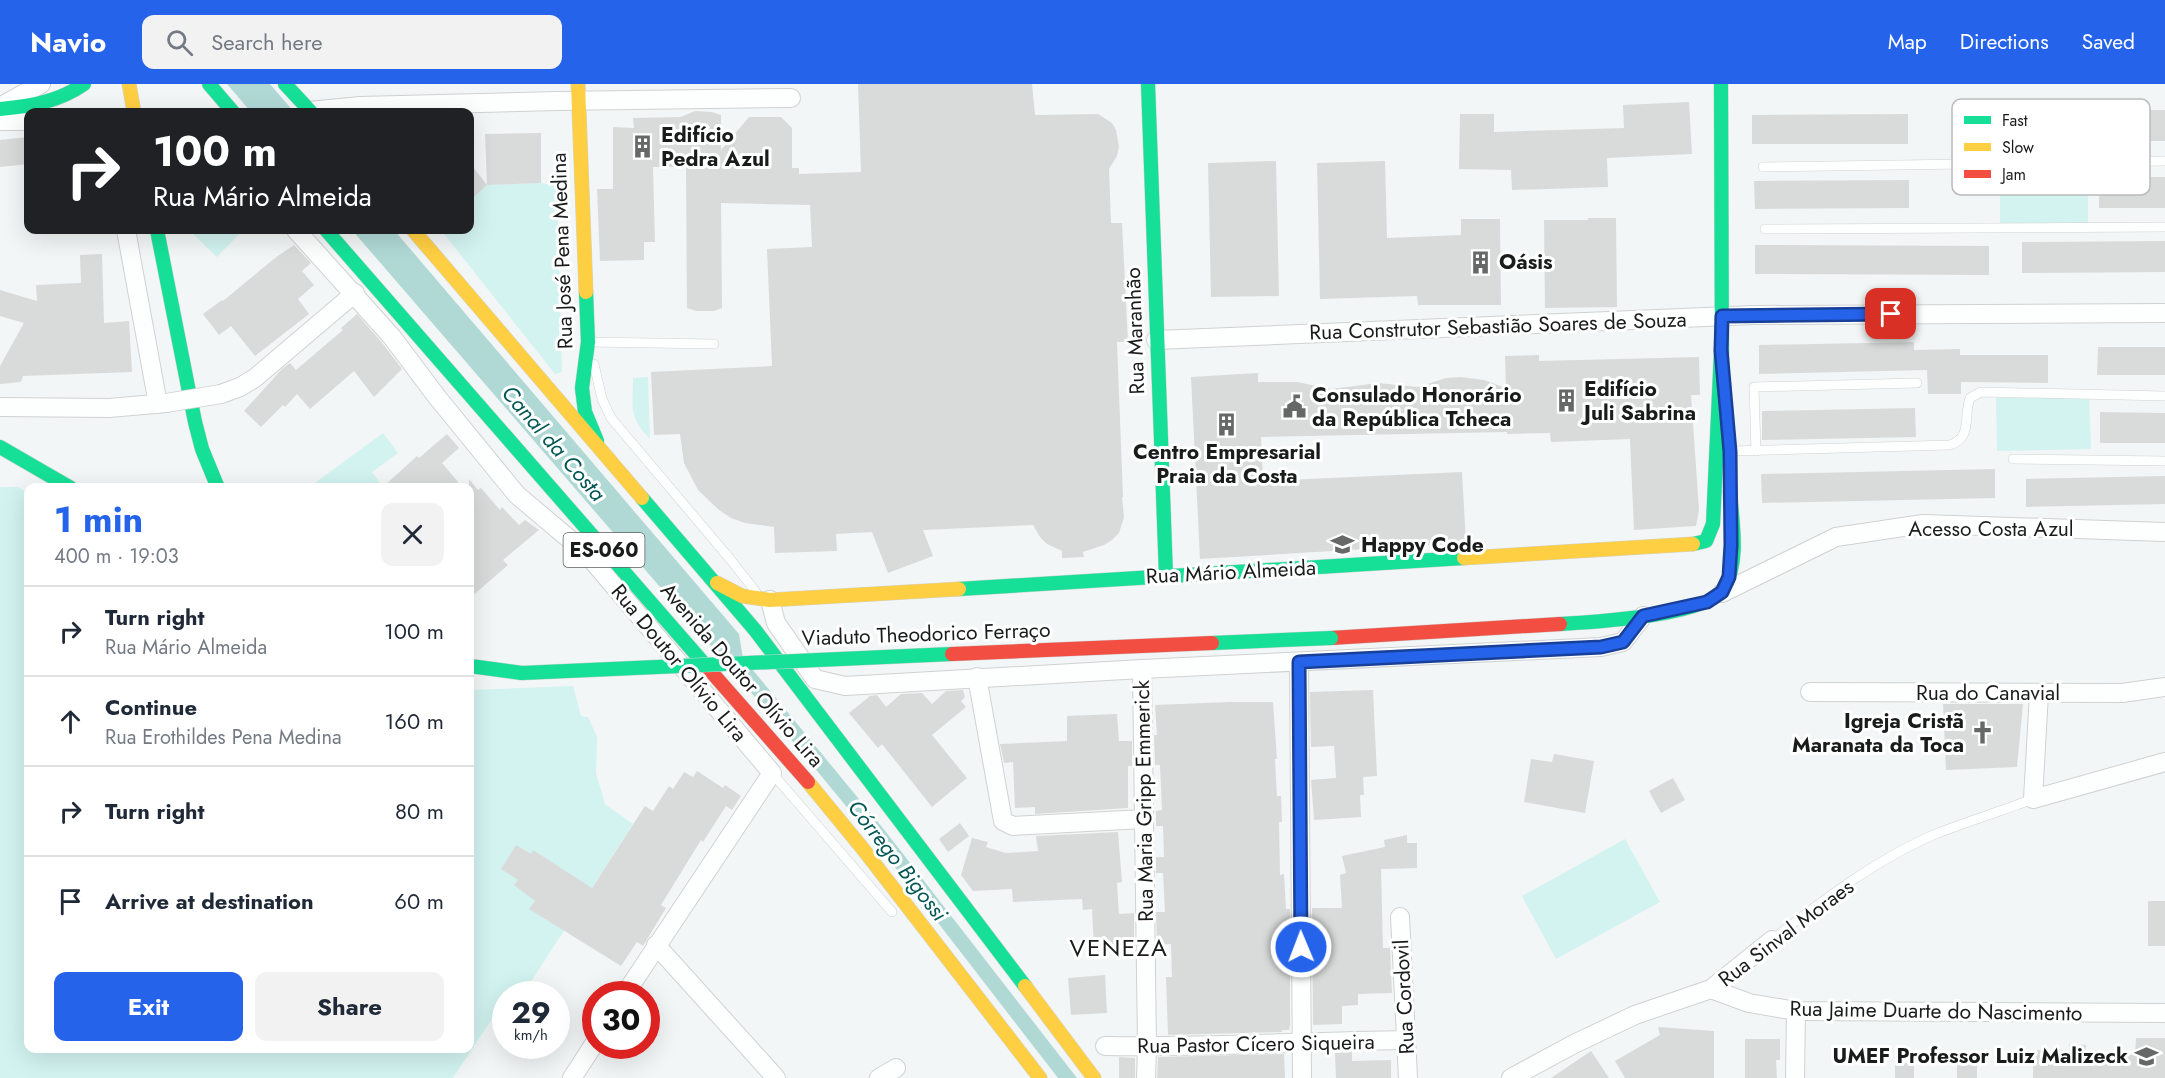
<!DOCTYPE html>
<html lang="en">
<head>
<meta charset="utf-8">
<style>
	body { margin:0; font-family:Jost,sans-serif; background:#f2f2f3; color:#1f2937; height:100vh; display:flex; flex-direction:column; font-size:22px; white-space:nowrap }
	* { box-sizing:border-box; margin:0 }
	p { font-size:20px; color:#747a83 }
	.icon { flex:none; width:33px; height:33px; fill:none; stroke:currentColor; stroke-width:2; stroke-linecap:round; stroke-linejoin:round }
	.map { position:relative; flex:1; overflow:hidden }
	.panel { position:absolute; left:24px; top:399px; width:450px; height:570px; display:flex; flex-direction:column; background:#fff; border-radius:12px; box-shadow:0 6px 24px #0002 }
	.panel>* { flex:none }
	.hud { position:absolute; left:24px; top:24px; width:450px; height:126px; border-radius:12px; box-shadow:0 6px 24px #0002; background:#202124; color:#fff; overflow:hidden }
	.speed { position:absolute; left:492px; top:897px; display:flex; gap:12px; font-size:30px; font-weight:700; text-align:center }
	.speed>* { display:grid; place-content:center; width:78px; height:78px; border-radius:50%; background:#fff; box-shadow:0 6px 24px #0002; line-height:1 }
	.speed small { font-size:15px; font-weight:400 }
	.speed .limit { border:9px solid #d22; background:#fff; color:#111 }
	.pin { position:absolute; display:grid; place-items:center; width:51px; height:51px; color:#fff; margin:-26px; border-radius:12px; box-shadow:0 3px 9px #0006 }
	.me { position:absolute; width:66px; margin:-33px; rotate:359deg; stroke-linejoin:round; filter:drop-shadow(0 0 4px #0008) }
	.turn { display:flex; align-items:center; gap:21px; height:126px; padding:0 30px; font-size:27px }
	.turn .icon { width:78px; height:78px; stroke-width:2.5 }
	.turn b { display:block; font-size:42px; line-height:51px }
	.round { display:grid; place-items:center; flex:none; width:63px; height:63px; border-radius:12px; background:#f2f2f3 }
	.head { display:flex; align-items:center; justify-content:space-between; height:102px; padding:0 30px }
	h1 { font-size:36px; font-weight:700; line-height:45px; color:#2563eb }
	.cta { display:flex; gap:12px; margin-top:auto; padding:12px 30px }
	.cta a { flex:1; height:69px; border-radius:12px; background:#2563eb; color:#fff; font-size:24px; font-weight:700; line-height:69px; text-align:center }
	.cta a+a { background:#f2f2f3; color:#1f2937 }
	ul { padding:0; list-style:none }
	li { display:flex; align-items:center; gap:18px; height:90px; padding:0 30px; border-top:2px solid #e0e1e3 }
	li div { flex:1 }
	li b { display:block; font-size:22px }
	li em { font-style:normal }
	header { display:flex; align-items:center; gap:36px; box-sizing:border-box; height:84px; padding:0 30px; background:#2563eb; color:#fff }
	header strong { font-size:28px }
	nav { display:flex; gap:33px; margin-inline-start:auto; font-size:21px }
	.search { width:420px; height:54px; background:#f2f2f3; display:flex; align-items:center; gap:15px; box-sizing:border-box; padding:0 21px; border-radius:12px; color:#747a83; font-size:22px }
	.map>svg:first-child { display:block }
	.green { fill:#d2f3f0 }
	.water { fill:#b0d9d6 }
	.building { fill:#d9dbdb }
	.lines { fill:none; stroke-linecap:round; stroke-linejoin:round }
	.lane-casing { stroke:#d0d2d2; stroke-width:10 }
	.street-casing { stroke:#d0d2d2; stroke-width:20 }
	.fast-casing { stroke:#d0d2d2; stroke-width:15 }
	.slow-casing { stroke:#d0d2d2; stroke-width:15 }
	.jam-casing { stroke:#d0d2d2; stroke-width:15 }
	.lane { stroke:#fdfefe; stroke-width:9 }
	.street { stroke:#fdfefe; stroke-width:18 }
	.fast { stroke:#16e098; stroke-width:14 }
	.slow { stroke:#ffcf43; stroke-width:14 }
	.jam { stroke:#f24e42; stroke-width:14 }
	.street-bridge-casing { stroke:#d0d2d2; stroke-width:20; stroke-linecap:butt }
	.fast-bridge-casing { stroke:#d0d2d2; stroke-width:15; stroke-linecap:butt }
	.jam-bridge-casing { stroke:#d0d2d2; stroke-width:15; stroke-linecap:butt }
	.street-bridge { stroke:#fdfefe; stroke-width:18 }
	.fast-bridge { stroke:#16e098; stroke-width:14 }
	.jam-bridge { stroke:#f24e42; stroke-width:14 }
	.route-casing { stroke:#184099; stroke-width:15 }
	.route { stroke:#2563eb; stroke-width:10 }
	.labels { text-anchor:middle; stroke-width:6; stroke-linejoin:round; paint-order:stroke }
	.shield { fill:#fff; stroke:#5f5f5f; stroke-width:1.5 }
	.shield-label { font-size:20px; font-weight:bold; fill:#1a1b1b }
	.poi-label { font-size:21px; font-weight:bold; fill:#1a1b1b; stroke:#fff; text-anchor:start }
	.street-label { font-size:21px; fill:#1a1b1b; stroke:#fff }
	.water-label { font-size:22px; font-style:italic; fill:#005753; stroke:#fff }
	.quarter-label { font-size:24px; letter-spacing:1.5px; fill:#1a1b1b; stroke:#fff }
	.key { fill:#fff; stroke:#babbbb; stroke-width:1.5 }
	.key-label { font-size:16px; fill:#1a1b1b }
</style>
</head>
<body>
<header>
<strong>Navio</strong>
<div class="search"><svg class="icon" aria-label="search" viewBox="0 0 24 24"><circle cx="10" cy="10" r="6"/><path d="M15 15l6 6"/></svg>Search here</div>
<nav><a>Map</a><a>Directions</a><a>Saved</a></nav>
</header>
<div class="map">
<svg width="2165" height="994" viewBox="0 0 2165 994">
	<rect width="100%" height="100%" fill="#f3f6f6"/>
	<g class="green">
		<rect x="2000" y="93" width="88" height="49"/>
		<polygon points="541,99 557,102 562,288 555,290 441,146 470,146 470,117 487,101"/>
		<polygon points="197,146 243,146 217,173 193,150"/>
		<path d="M648 293 650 355C628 332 633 323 633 294Z"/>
		<polygon points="2089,312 2091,365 1997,367 1996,314"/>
		<polygon points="383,349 398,369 372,388 383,403 308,404"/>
		<polygon points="0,403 18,403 28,409 28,964 470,964 470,606 573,602 581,632 588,633 597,653 596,689 605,720 633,740 523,910 506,910 505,922 502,920 453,994 0,994"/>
		<polygon points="1625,755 1660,818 1556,875 1522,812"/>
	</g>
	<g class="water">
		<polygon points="227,0 270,0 294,28 251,28"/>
		<polygon points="352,146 394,146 739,550 743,574 886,748 1077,994 1058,994 874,756 780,642"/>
	</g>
	<g class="building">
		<polygon points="858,0 1032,0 1035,31 1098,30 1112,39 1116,46 1119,63 1117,72 1109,85 1111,139 1122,139 1128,258 1117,258 1123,413 1122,413 1124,433 1119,449 1112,456 1104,461 1083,468 1084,473 1062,474 1062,467 1047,460 1040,453 1033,441 923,446 933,472 888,489 872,448 836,450 837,467 775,469 774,443 745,439 731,434 719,426 698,406 684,379 680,350 654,351 651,288 772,282 767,165 812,163 810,121 721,119 722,224 714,227 696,227 687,224 686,83 653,83 655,158 644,158 644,176 600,177 597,105 613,105 613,43 634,44 633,34 681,33 695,27 712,28 721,31 721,66 749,33 781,33 792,44 792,84 799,84 799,90 861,88"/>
		<polygon points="1689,18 1692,70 1607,74 1608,103 1512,106 1511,86 1459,85 1460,30 1494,30 1494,48 1624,44 1623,21"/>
		<rect x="2095" y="26" width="70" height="31"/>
		<polygon points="1908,30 1908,60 1752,60 1752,31"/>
		<polygon points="541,49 541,99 487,101 485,50"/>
		<polygon points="28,53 28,80 0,83 0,56"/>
		<polygon points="1276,77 1279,212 1211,213 1208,79"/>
		<polygon points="1385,77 1387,154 1461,151 1461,135 1500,135 1501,221 1418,221 1417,212 1320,215 1317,79"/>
		<polygon points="470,79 487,101 470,117"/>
		<rect x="2099" y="93" width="66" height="31"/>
		<polygon points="1909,96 1909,124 1755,125 1754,97"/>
		<polygon points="1588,134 1616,134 1617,223 1545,224 1544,136 1588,136"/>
		<polygon points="2165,157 2165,188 2022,189 2022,158"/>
		<polygon points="294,161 311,179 302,187 314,201 298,215 309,230 255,272 231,242 219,251 203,230 222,216 223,217 275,174"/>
		<polygon points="1755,161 1989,162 1989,191 1755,190"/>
		<polygon points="102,170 104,239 129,237 132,288 23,292 21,298 0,300 0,282 24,239 0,232 0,206 37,217 36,201 81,199 80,171"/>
		<polygon points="357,230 383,260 402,285 374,313 354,287 310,325 297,310 285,323 283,321 261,343 244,327 282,285 290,279 296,286 343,246 341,244"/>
		<polygon points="1914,258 1914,266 1960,265 1960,271 2048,271 2048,299 1961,298 1961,310 1928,310 1927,286 1759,290 1759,261"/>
		<polygon points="2098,263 2165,263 2165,291 2097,291"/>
		<polygon points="1539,271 1539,277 1699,273 1700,311 1691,311 1699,426 1696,442 1634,446 1630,355 1551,358 1550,349 1507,350 1507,348 1261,353 1263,397 1462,388 1466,459 1200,475 1191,293 1258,289 1258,298 1297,298 1331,305 1378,299 1418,303 1446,294 1461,293 1484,296 1506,304 1505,272"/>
		<polygon points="1915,324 1916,353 1762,356 1762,327"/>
		<polygon points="2100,328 2165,329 2165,359 2100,359"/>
		<polygon points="447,350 459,364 442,379 463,404 382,404 417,372 419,374"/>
		<polygon points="1995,385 1995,414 1762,419 1761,390"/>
		<polygon points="2165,392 2165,420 2026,423 2026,395"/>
		<polygon points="469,395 478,406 481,404 500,426 502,423 519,441 525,436 539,446 503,476 508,481 470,514"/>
		<polygon points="963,606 965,613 961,617 966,623 932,651 967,694 932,723 882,660 878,664 849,629 870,612 877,611 886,623 901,610 922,609 932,620 946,607"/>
		<polygon points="1373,606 1377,692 1363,693 1364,711 1360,711 1361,733 1314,736 1311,696 1336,694 1334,662 1311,663 1310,608"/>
		<polygon points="1230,618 1273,618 1277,675 1275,675 1277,712 1281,712 1282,738 1279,738 1280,791 1284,790 1286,825 1290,825 1290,941 1289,946 1282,946 1282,948 1168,951 1166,893 1172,893 1171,860 1157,861 1156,828 1165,828 1163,789 1156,789 1156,773 1164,773 1163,742 1156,742 1156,727 1162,726 1160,681 1155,681 1154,651 1157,651 1155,621"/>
		<polygon points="1943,620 2023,620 2017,683 1946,686"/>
		<polygon points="1117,630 1119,657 1132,657 1132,682 1128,682 1128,724 1035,730 1035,723 1015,724 1013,678 1004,679 1000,660 1067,657 1067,632"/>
		<polygon points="1554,670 1594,677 1585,729 1524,718 1531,675 1552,678"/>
		<polygon points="697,687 723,704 725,701 741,712 732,726 726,722 703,758 701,756 661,821 666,824 643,862 637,858 621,882 529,825 535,817 514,801 518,796 501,785 516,761 531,770 533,766 592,804 645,722 653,727 669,702 673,705 684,688 693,693"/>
		<polygon points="1673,694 1685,716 1661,729 1649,707"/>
		<polygon points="960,739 969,752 948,768 939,755"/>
		<polygon points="1118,748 1122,798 1117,799 1119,830 1134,829 1134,860 1094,862 1092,825 1083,826 1082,815 1013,818 1012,805 973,807 961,791 972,754 988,758 986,763 1006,769 1038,767 1036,752"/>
		<polygon points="1407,751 1407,759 1417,759 1417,784 1381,785 1383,864 1390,864 1392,909 1358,910 1358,921 1342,922 1342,940 1313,941 1312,824 1342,824 1340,791 1346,789 1342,772 1385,763 1384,756"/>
		<rect x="2148" y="817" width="17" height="45"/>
		<polygon points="1105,891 1107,929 1071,931 1068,894"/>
		<polygon points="1658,943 1714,947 1714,994 1625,994 1615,977 1660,951"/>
		<polygon points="2136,954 2165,954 2165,994 2033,994 2033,970 2037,970 2037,966 2069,966 2069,960 2086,961 2086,966 2102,966 2102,970 2135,970"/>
		<polygon points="1745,955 1780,955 1780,976 1776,976 1777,994 1745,994"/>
		<polygon points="1591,967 1609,994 1551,994"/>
		<polygon points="1352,968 1352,977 1391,976 1391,994 1336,994 1335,969"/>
		<rect x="1957" y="969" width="20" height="25"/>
		<polygon points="1284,970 1285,994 1157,994 1158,973"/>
		<polygon points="1119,973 1135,974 1135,994 1119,994"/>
		<rect x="1895" y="979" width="19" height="15"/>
	</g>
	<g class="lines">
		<defs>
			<g id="lane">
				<polyline points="1763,83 2165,77"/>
				<polyline points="1765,145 2165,143"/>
				<polyline points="591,258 714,260"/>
				<polyline points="594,280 602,315 611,334 730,475 756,508"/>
				<path d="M1730 367 1950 361C1973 353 1963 333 1970 314L1981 308 2165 312"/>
				<polyline points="1756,367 1754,303 1917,299"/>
				<polyline points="2013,375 2165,377"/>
				<polyline points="772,689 892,828"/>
				<path d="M1772 856C1821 817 1880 773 1938 749 1969 737 2001 727 2033 715"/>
			</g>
			<g id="street">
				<polyline points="3,21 41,0"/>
				<polyline points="310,27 360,22 557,17 791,14"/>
				<polyline points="0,37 28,37"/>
				<polyline points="126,146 158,320"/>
				<polyline points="296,146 392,253 437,313 517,411 586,469 772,689 625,910"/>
				<polyline points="1156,256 1754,231 2165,229"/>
				<polyline points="221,310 240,303 255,294 355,209"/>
				<polyline points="0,323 109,324 166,319"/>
				<polyline points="1722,509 1836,453 1923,440 2165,448"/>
				<polyline points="770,516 776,539 815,595 845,602 1142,585 1601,563 1623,558 1643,532"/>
				<polyline points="1299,578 1302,994"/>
				<polyline points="1142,585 1147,963 1146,994"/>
				<polyline points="977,593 1003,737 1013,742 1144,735"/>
				<polyline points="1810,608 2122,609 2165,603"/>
				<polyline points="2039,610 2033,715 2165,678"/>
				<polyline points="1400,833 1408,994"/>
				<polyline points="656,861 776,994"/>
				<polyline points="1711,905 1749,919 1796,927 2165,929"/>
				<path d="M1105 962C1205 964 1306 957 1406 956"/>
				<polyline points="572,994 596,957"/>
				<polyline points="879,994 896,984"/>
				<polyline points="1511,994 1574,960 1635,931 1711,905 1772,856"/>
				<polyline points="1795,994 1796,927"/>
			</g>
			<g id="fast">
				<polyline points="209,0 233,28"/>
				<polyline points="285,0 311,28"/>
				<polyline points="1148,0 1166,492"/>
				<polyline points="1721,0 1722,282"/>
				<path d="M0 25C31 22 58 18 84 0"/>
				<polyline points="157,146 195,338 202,365 218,404"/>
				<polyline points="326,146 707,583"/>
				<polyline points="586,208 588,258 582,304 585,328 597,357"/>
				<polyline points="0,363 71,404"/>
				<polyline points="642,414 755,546 1025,902"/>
				<polyline points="1693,460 1706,457 1713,440 1721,266"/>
				<polyline points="959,505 1464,474"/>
				<path d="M1560 540C1592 538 1709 532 1724 504 1740 477 1732 437 1730 408"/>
				<polyline points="470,582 522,589"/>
			</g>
			<g id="slow">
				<polyline points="129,0 134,28"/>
				<polyline points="578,0 586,208"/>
				<polyline points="413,146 642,414"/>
				<polyline points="1464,474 1693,460"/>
				<polyline points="717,499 742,512 770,516 959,505"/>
				<polyline points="808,698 863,765 1040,994"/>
				<polyline points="1025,902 1094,994"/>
			</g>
			<g id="jam">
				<polyline points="1331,554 1560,540"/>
				<polyline points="707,583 808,698"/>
			</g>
		</defs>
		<use href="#lane" class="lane-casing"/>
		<use href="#street" class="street-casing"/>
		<use href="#fast" class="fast-casing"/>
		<use href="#slow" class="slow-casing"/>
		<use href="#jam" class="jam-casing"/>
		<use href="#lane" class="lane"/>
		<use href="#street" class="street"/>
		<use href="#fast" class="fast"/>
		<use href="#slow" class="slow"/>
		<use href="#jam" class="jam"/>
		<defs>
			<polyline id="street-bridge" points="166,319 221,310"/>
			<g id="fast-bridge">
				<polyline points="1212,559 1331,554"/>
				<polyline points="522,589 952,570"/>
			</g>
			<polyline id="jam-bridge" points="952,570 1212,559"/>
		</defs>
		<use href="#street-bridge" class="street-bridge-casing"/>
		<use href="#fast-bridge" class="fast-bridge-casing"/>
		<use href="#jam-bridge" class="jam-bridge-casing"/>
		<use href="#street-bridge" class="street-bridge"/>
		<use href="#fast-bridge" class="fast-bridge"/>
		<use href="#jam-bridge" class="jam-bridge"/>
	</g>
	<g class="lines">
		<defs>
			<polyline id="route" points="1301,863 1299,578 1601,563 1623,558 1643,532 1707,518 1722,508 1729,493 1731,461 1730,368 1721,266 1722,232 1891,230"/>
		</defs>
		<use href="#route" class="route-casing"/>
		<use href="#route" class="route"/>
	</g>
	<defs>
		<symbol id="building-bare" viewBox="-9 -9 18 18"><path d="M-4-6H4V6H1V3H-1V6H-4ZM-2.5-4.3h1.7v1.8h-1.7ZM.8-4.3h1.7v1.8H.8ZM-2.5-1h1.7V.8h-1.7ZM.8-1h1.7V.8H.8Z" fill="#666868" stroke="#fff" stroke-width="2.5" paint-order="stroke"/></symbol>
		<symbol id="civic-bare" viewBox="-9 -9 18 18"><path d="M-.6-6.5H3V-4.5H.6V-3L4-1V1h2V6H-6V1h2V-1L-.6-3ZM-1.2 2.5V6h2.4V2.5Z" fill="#666868" stroke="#fff" stroke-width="2.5" paint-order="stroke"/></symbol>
		<symbol id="university-bare" viewBox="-9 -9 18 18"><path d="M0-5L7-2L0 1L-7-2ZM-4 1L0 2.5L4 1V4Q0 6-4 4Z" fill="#666868" stroke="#fff" stroke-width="2.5" paint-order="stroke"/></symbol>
		<symbol id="church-bare" viewBox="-9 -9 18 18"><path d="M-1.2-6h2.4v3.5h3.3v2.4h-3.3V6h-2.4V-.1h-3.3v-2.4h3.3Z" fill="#666868" stroke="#fff" stroke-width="2.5" paint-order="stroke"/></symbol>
		<symbol id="school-bare" viewBox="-9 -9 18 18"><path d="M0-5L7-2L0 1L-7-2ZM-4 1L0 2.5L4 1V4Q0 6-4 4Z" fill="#666868" stroke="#fff" stroke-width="2.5" paint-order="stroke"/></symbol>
	</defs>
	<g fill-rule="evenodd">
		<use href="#building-bare" x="626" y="46" width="33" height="33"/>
		<use href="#building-bare" x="1464" y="162" width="33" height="33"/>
		<use href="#building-bare" x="1550" y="300" width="33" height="33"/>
		<use href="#civic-bare" x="1278" y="306" width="33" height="33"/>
		<use href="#building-bare" x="1210" y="324" width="33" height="33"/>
		<use href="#university-bare" x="1326" y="444" width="33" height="33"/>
		<use href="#church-bare" x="1966" y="632" width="33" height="33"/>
		<use href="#school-bare" x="2130" y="956" width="33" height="33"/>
	</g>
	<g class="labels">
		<rect class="shield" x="563.5" y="449" width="81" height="34" rx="4.5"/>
		<g class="shield-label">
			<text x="604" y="473">ES-060</text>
		</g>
		<g class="poi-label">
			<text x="661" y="58">Edifício<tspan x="661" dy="24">Pedra Azul</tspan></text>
			<text x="1499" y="185">Oásis</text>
			<text x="1584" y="312">Edifício<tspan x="1584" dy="24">Juli Sabrina</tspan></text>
			<text x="1312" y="318">Consulado Honorário<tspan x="1312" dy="24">da República Tcheca</tspan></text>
			<text x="1227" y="375" text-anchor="middle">Centro Empresarial<tspan x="1227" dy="24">Praia da Costa</tspan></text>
			<text x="1361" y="468">Happy Code</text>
			<text x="1964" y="644" text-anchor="end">Igreja Cristã<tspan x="1964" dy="24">Maranata da Toca</tspan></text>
			<text x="2128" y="979" text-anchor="end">UMEF Professor Luiz Malizeck</text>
		</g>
		<g class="street-label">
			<text transform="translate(562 167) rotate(-92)" y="7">Rua José Pena Medina</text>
			<text transform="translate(1498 242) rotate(-2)" y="7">Rua Construtor Sebastião Soares de Souza</text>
			<text transform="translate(1135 247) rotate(-92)" y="7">Rua Maranhão</text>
			<text x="1991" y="452">Acesso Costa Azul</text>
			<text transform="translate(1231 488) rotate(-3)" y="7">Rua Mário Almeida</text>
			<text transform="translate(926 550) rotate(-2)" y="7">Viaduto Theodorico Ferraço</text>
			<text transform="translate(679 579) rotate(50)" y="7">Rua Doutor Olívio Lira</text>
			<text transform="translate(742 591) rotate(49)" y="7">Avenida Doutor Olívio Lira</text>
			<text x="1988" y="616">Rua do Canavial</text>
			<text transform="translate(1144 717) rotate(-91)" y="7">Rua Maria Gripp Emmerick</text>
			<text transform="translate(1786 849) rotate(-37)" y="7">Rua Sinval Moraes</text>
			<text transform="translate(1404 913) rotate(-93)" y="7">Rua Cordovil</text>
			<text transform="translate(1936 927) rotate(1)" y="7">Rua Jaime Duarte do Nascimento</text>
			<text transform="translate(1256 960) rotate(-1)" y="7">Rua Pastor Cícero Siqueira</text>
		</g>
		<g class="water-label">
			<text transform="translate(554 359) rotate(49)" y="8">Canal da Costa</text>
			<text transform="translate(898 776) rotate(52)" y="8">Córrego Bigossi</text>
		</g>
		<g class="quarter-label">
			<text x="1119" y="872">VENEZA</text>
		</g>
	</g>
	<rect x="1952" y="15" width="198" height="96" rx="9" class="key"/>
	<rect x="1964" y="32" width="27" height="8" fill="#16e098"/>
	<rect x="1964" y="59" width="27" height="8" fill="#ffcf43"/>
	<rect x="1964" y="86" width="27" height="8" fill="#f24e42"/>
	<g class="key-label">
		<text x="2002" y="42">Fast</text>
		<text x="2002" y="69">Slow</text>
		<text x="2002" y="96">Jam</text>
	</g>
</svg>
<div class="speed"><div>29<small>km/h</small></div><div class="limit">30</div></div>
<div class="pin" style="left:1891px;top:230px;background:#d93025"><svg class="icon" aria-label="arrive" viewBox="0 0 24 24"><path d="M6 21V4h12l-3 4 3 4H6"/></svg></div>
<svg class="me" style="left:1301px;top:863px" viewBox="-20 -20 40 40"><circle r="17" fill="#2563eb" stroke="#fff" stroke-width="3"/><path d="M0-11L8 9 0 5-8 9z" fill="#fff"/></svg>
<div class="hud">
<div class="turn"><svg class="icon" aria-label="right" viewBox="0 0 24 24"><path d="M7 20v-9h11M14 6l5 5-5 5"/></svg><div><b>100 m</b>Rua Mário Almeida</div></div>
</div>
<section class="panel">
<div class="head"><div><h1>1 min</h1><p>400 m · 19:03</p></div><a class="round"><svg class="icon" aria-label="close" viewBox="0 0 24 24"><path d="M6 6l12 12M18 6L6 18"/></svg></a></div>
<ul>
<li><svg class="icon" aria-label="right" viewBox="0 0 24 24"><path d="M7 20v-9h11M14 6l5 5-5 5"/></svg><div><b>Turn right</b><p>Rua Mário Almeida</p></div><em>100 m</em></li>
<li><svg class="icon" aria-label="ahead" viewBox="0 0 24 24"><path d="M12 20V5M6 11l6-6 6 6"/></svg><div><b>Continue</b><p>Rua Erothildes Pena Medina</p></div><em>160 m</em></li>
<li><svg class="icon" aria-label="right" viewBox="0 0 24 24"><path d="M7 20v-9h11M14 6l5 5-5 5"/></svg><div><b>Turn right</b></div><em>80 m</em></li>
<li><svg class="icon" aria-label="arrive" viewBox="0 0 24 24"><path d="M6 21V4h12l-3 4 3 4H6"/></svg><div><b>Arrive at destination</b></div><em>60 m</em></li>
</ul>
<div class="cta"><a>Exit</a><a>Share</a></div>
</section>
</div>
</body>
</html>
